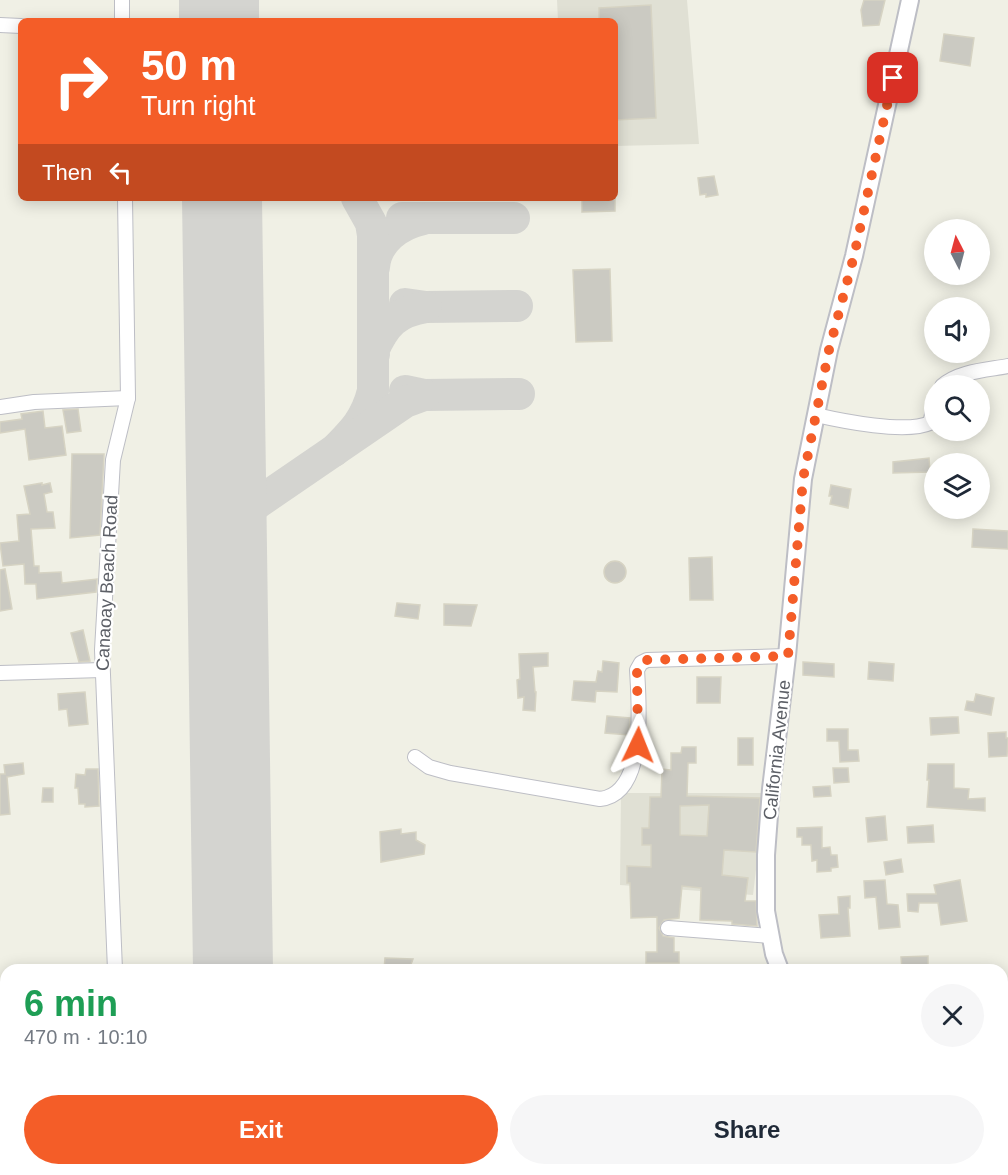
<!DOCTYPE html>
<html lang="en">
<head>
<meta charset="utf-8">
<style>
	body { margin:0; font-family:Helvetica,sans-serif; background:#f6f6f7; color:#1f2937; height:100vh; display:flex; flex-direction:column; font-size:22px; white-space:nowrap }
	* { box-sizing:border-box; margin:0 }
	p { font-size:20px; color:#747a83 }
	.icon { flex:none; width:33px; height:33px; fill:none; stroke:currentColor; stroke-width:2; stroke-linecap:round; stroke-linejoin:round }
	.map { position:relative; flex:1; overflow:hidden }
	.panel { position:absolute; left:0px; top:964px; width:1008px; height:212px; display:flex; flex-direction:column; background:#fff; border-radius:18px 18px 0 0; box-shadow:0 3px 15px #0003 }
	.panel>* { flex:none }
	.top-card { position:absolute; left:18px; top:18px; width:600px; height:183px; border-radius:9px; box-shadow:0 3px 15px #0003; background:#f45d28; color:#fff; overflow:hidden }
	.needle { width:39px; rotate:354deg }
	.controls { position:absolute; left:924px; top:219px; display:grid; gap:12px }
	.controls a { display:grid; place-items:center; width:66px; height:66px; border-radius:50%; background:#fff; box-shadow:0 3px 15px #0003; font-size:30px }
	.pin { position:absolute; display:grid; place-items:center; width:51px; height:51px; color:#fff; margin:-26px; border-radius:12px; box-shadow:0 3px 9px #0006 }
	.me { position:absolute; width:66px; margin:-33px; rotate:2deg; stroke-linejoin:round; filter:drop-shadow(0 0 4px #0008) }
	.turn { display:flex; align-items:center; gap:21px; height:126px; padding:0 24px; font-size:27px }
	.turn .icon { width:78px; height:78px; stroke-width:2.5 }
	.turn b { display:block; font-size:42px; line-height:51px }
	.then { display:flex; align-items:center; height:57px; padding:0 24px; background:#0003; gap:12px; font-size:22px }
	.round { display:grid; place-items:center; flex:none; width:63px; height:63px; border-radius:32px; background:#f6f6f7 }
	.overview { display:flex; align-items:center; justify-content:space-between; height:102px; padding:0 24px }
	h1 { font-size:36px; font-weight:800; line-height:45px; color:#1e9e55 }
	.cta { display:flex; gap:12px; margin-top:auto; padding:12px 24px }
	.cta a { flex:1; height:69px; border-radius:36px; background:#f45d28; color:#fff; font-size:24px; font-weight:800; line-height:69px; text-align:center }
	.cta a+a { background:#f6f6f7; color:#1f2937 }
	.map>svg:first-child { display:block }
	.education { fill:#e0e0d4 }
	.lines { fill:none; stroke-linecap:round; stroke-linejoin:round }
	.taxiway { stroke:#d4d4d0; stroke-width:32 }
	.runway { stroke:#d4d4d0; stroke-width:80 }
	.building { fill:#cbcac2; stroke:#d6d3c3; stroke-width:1.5; fill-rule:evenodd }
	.minor-casing { stroke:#bdbec5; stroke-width:16 }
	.tertiary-casing { stroke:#bdbec5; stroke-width:20 }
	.minor { stroke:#fff; stroke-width:14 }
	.tertiary { stroke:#fff; stroke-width:16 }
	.route { stroke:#f45d28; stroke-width:10; stroke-dasharray:0 18 }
	.labels { text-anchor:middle; stroke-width:4.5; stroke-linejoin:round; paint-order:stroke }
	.street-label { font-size:18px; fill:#5d6067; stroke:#fff }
</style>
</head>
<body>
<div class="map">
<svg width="1008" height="1175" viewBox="0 0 1008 1175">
	<rect width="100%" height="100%" fill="#f0f0e5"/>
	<g class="education">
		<polygon points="557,0 687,0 699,144 615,146 615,21 558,21"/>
		<polygon points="621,793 765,793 753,895 620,885"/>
	</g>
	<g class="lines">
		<g class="taxiway">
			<polyline points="402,218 514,218"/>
			<path d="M374 267C376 241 399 224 423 219"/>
			<polyline points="405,304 426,307 517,306"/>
			<path d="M374 354 373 351C385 324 396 312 426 307"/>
			<polyline points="405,391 424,395 519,394"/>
			<path d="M334 451C354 431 366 419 373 391V235L371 223 357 198"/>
			<polyline points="226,479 230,499 235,505 248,507 256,504"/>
			<polyline points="227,554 234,528 256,504 405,402 424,395"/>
		</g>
		<g class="runway">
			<polyline points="219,0 219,21"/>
			<polyline points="222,198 233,970"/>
			<polyline points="235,1170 235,1175"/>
		</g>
	</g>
	<g class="building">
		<polygon points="864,0 885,0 879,25 863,26 861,10"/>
		<polygon points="651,5 656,118 615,120 615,21 599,21 599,8"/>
		<polygon points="944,34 974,38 970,66 940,61"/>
		<polygon points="714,176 718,195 706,197 706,194 700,195 698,178"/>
		<polygon points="582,198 615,198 615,211 582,212"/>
		<polygon points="610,269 612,341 576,342 573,270"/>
		<polygon points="78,409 81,431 67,433 63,410"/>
		<polygon points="43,411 45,428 62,426 66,455 29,460 25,429 0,433 0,422 22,419 21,414"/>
		<polygon points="72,454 104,454 100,535 70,538"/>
		<polygon points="929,458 930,472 893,473 893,462"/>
		<polygon points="42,483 42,485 50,483 52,492 44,494 47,512 53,512 55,528 31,529 34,566 39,566 39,573 61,572 62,583 97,579 96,592 37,599 36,584 25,584 24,564 3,566 0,543 19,541 17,515 30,514 24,486"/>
		<polygon points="831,485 851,489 848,508 830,504 832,496 829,496"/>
		<polygon points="973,529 1008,531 1008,549 972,547"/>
		<polygon points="712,557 713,600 690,600 689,558"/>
		<circle cx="615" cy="572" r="11"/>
		<polygon points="5,569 12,609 0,611 0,570"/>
		<polygon points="397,603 420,605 418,619 395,616"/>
		<polygon points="444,604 477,605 471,626 444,625"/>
		<polygon points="83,630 90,661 79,662 71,633"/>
		<polygon points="548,653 548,666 533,667 535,692 536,692 535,711 523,710 524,697 518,698 517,680 520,679 519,654"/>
		<polygon points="603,661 619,663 617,692 596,691 595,702 572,700 574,681 596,682 598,671 602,672"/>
		<polygon points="803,662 834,664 834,677 803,675"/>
		<polygon points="869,662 894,664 893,681 868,679"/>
		<polygon points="697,677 721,677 720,703 697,703"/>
		<polygon points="85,692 88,724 69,726 67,709 59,710 58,694"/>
		<polygon points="976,694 994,698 991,715 965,710 967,701 974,702"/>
		<polygon points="607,716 630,718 629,735 605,733"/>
		<polygon points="953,717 958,717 959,733 931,735 930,718"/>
		<polygon points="827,729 848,729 848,750 858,750 859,761 840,762 839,741 827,741"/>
		<polygon points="1006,732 1006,738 1008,738 1007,756 989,757 988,733"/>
		<rect x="738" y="738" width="15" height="27"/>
		<path d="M682 747H696V763H688L687 796 760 798 756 852 724 850 722 875 748 878 745 901H756L757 926 732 924V921L700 920 701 888 682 886 679 918 664 920 659 928 663 936 674 938V952H679V963H646V952H657V917L631 918 630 883H627V866L651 867V845H642V828H649L650 797H661L662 769 671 770V753H681ZM709 805 707 836 680 835V806Z"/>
		<polygon points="23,763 24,774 7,777 10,814 0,815 0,774 5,774 4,765"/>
		<polygon points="928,764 954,764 954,788 969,789 968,799 985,798 985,811 927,807 929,780 927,780"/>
		<polygon points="833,768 848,768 849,782 834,783"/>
		<polygon points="86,769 98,769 99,806 85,807 85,804 79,804 78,788 75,788 76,774 85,775"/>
		<polygon points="830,786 831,796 814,797 813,787"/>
		<polygon points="43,788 53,788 53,802 42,802"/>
		<polygon points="885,816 887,840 868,842 866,818"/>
		<polygon points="933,825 934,842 908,843 907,827"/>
		<polygon points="822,827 822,848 830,847 831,855 837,855 838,867 831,868 831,871 817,872 817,860 812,861 811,845 802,845 802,837 797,837 797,828"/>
		<polygon points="401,829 401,834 416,832 416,840 425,845 424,854 381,862 380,832"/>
		<polygon points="901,859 903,872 886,875 884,862"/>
		<polygon points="885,880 887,904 898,905 900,927 879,929 876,897 865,898 864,881"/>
		<polygon points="960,880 967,921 941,925 938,903 919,903 918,912 908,911 907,894 936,894 934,885"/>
		<polygon points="850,896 850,908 848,908 850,936 821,938 819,915 839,914 838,897"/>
		<polygon points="928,956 928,970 902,970 901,957"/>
		<polygon points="385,958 413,959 409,970 384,970"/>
	</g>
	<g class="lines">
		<defs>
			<g id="minor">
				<polyline points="122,0 122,21"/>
				<polyline points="0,25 21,26"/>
				<path d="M942 386C959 371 987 370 1008 366"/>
				<polyline points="0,407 34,402 128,398"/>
				<path d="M816 415C842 421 906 434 930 423L934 407"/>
				<polyline points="0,673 102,670"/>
				<path d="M415 757 429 767 450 773 600 799C647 794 639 704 637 670L641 663 647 660 787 656"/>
				<polyline points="668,928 770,936"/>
				<polyline points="115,970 102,650 113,460 128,398 125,198"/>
				<polyline points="122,1170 123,1175"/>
				<polyline points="510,1170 567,1175"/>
				<polyline points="718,1175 719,1170"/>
			</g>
			<g id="tertiary">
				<polyline points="780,970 774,954 766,911 766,855 771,789 787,656 803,479 829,350 854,256 910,0"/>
				<polyline points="834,1170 835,1175"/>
			</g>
		</defs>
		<use href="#minor" class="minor-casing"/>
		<use href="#tertiary" class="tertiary-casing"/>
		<use href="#minor" class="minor"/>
		<use href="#tertiary" class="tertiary"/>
	</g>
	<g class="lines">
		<polyline class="route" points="638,745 637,670 641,663 647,660 788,656 803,479 829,350 854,256 893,78"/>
	</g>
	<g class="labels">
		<g class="street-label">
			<text transform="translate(107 583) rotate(-87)" y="6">Canaoay Beach Road</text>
			<text transform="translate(777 750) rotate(-84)" y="6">California Avenue</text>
		</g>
	</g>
</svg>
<div class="controls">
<a><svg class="needle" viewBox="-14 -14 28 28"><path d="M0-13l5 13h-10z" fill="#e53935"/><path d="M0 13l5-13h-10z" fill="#747a83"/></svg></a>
<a><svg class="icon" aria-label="sound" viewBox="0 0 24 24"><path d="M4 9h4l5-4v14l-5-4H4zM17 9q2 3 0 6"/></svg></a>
<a><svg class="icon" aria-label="search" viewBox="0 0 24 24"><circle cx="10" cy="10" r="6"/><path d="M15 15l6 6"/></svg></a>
<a><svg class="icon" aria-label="layers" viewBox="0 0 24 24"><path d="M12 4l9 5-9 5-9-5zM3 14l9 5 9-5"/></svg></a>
</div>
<div class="pin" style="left:893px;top:78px;background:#d93025"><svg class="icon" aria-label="arrive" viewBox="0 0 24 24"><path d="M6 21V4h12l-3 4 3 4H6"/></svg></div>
<svg class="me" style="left:638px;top:745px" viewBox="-20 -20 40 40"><path d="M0-17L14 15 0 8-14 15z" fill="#f45d28" stroke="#fff" stroke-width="4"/></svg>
<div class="top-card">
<div class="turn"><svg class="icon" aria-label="right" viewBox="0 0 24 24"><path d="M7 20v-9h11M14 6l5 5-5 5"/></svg><div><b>50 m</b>Turn right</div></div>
<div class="then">Then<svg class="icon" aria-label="left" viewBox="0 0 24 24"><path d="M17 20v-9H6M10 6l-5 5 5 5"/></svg></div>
</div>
<section class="panel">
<div class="overview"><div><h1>6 min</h1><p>470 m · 10:10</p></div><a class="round"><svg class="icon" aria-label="close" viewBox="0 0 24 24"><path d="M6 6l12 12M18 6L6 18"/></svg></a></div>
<div class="cta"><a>Exit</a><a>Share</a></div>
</section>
</div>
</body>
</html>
